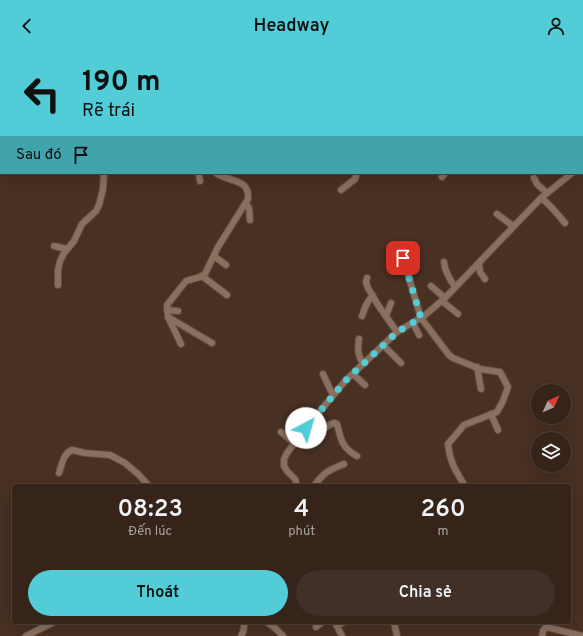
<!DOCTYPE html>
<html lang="vi">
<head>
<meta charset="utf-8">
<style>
	body { margin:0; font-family:Overpass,sans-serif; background:#413027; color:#f1f3f6; height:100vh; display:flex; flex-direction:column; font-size:15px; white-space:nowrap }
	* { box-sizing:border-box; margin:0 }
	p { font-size:13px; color:#aaa4a2 }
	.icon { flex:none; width:22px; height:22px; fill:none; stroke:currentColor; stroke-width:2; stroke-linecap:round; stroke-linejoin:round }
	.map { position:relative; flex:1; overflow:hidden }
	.panel { position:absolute; left:12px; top:432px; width:559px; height:140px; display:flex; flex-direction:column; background:#36241a; border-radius:4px; box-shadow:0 4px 16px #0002,0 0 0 1px #504139 }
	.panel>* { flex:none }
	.guide { position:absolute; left:0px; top:0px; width:583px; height:122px; box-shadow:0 4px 16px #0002,0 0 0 1px #504139; background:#52ccd6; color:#111; overflow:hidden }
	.needle { width:26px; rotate:45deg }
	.controls { position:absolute; left:531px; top:332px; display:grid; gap:8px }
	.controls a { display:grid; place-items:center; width:40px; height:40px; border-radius:50%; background:#36241a; box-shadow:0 4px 16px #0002,0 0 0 1px #504139; font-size:20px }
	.pin { position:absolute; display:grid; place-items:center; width:34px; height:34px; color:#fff; margin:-17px; border-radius:8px; box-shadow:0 2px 6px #0006 }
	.me { position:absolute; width:44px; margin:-22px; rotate:39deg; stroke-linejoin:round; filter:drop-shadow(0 0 3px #0008) }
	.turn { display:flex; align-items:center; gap:14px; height:84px; padding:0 16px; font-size:18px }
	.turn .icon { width:52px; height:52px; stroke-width:2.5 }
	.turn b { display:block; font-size:28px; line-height:34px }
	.then { display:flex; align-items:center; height:38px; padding:0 16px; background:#0003; gap:8px; font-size:15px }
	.eta { display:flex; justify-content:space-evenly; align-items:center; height:68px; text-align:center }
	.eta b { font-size:24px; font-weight:600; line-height:28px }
	.cta { display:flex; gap:8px; margin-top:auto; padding:8px 16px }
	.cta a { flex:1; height:46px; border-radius:24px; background:#52ccd6; color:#111; font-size:16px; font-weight:600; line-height:46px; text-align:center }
	.cta a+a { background:#413027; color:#f1f3f6 }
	header { display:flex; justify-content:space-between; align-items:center; height:52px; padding:0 16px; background:#52ccd6; color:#111; font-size:18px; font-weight:600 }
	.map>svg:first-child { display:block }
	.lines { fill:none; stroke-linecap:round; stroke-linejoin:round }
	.minor-casing { stroke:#5f4c3f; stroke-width:8 }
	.minor { stroke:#896f5e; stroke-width:6 }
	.route { stroke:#52ccd6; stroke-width:7; stroke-dasharray:0 12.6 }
</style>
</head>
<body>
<header><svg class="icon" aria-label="back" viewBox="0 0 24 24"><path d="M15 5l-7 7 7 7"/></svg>Headway<svg class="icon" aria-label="person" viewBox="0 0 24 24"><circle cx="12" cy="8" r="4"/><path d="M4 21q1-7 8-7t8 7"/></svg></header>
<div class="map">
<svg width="583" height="584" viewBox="0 0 583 584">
	<rect width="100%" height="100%" fill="#483022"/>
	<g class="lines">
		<defs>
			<g id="minor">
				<polyline points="71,0 72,1"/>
				<polyline points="91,1 92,0"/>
				<polyline points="108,1 109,0"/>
				<polyline points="541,1 542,0"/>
				<polyline points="582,62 583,63"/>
				<polyline points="582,84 583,83"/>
				<polyline points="582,100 583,101"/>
				<polyline points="582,112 583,111"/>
				<polyline points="199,121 199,123 200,129"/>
				<polyline points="442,125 445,121"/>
				<polyline points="534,126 537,132 547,141"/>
				<polyline points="341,138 355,127 356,124 355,121"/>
				<path d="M541 146C551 153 557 162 565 171"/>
				<polyline points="246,152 249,156 250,168"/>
				<polyline points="497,162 513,174"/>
				<polyline points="54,194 67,197"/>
				<polyline points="214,204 226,213"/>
				<path d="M403 206 421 266 449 303 453 306 480 317 500 320 508 335 503 349 497 360 464 373 448 392C450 410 455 418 465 434"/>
				<path d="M444 210C445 220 450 228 455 235"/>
				<polyline points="479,212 480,220 485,227"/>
				<polyline points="202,224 227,243"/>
				<polyline points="367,226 366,230 368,236 378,253 397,280"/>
				<polyline points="58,233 58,218 60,209 64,201 74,189 82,172 96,159 99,153 103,137 104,121"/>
				<polyline points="431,234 445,246"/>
				<polyline points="442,249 458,262"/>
				<polyline points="167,258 178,259"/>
				<path d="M362 264C365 256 366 250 373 244"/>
				<polyline points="386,264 391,251"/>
				<polyline points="168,265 212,291"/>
				<polyline points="413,271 419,283"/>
				<path d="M359 287C357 297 358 303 363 312"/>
				<path d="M181 292 168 265 167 253 186 229 200 225 205 222 218 195 248 147C250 126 228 130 216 121"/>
				<polyline points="383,293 401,311"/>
				<polyline points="477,315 481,337"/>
				<polyline points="323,322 329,335 333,343"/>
				<polyline points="353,322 365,333"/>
				<polyline points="491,362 498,378"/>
				<path d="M306 376 314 383 331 372 335 371 337 372C341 388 342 396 357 404"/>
				<polyline points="281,380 295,392"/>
				<path d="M59 421C62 412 63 402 72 398L85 401 110 403 125 411 138 422 149 434"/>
				<polyline points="296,434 296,430 295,427 287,419 284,414 284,407 287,401 306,376 346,328 397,280 424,264 445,246 541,146 566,126 572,121"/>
				<path d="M314 434C324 420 329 418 344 412"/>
				<polyline points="267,570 276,577 283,584"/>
				<polyline points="335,570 342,584"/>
				<polyline points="394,570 397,584"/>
				<polyline points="337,574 344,570"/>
				<polyline points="316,575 322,570"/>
				<polyline points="26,584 54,570"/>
				<polyline points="241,584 243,580 245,570"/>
				<polyline points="542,584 543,579 546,575 583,584"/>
			</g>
		</defs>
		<use href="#minor" class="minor-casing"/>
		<use href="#minor" class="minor"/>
	</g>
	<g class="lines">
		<polyline class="route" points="306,376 346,328 378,298 397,280 421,266 403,206"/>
	</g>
</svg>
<div class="controls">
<a><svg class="needle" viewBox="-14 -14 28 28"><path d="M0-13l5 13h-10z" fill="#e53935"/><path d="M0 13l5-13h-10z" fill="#aaa4a2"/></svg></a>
<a><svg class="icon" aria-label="layers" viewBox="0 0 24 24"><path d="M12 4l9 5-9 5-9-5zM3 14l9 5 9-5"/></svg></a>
</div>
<div class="pin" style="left:403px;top:206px;background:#d93025"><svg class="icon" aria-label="arrive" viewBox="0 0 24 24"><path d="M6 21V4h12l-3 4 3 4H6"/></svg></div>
<svg class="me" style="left:306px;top:376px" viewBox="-20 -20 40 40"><circle r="19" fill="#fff"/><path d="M0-13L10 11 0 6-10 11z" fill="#52ccd6"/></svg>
<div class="guide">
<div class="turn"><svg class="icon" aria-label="left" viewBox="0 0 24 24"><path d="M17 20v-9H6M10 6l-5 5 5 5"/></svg><div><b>190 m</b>Rẽ trái</div></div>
<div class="then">Sau đó<svg class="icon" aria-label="arrive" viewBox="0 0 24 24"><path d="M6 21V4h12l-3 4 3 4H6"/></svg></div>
</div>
<section class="panel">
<div class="eta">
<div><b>08:23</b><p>Đến lúc</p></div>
<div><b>4</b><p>phút</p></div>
<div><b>260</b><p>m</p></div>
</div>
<div class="cta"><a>Thoát</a><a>Chia sẻ</a></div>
</section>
</div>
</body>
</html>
